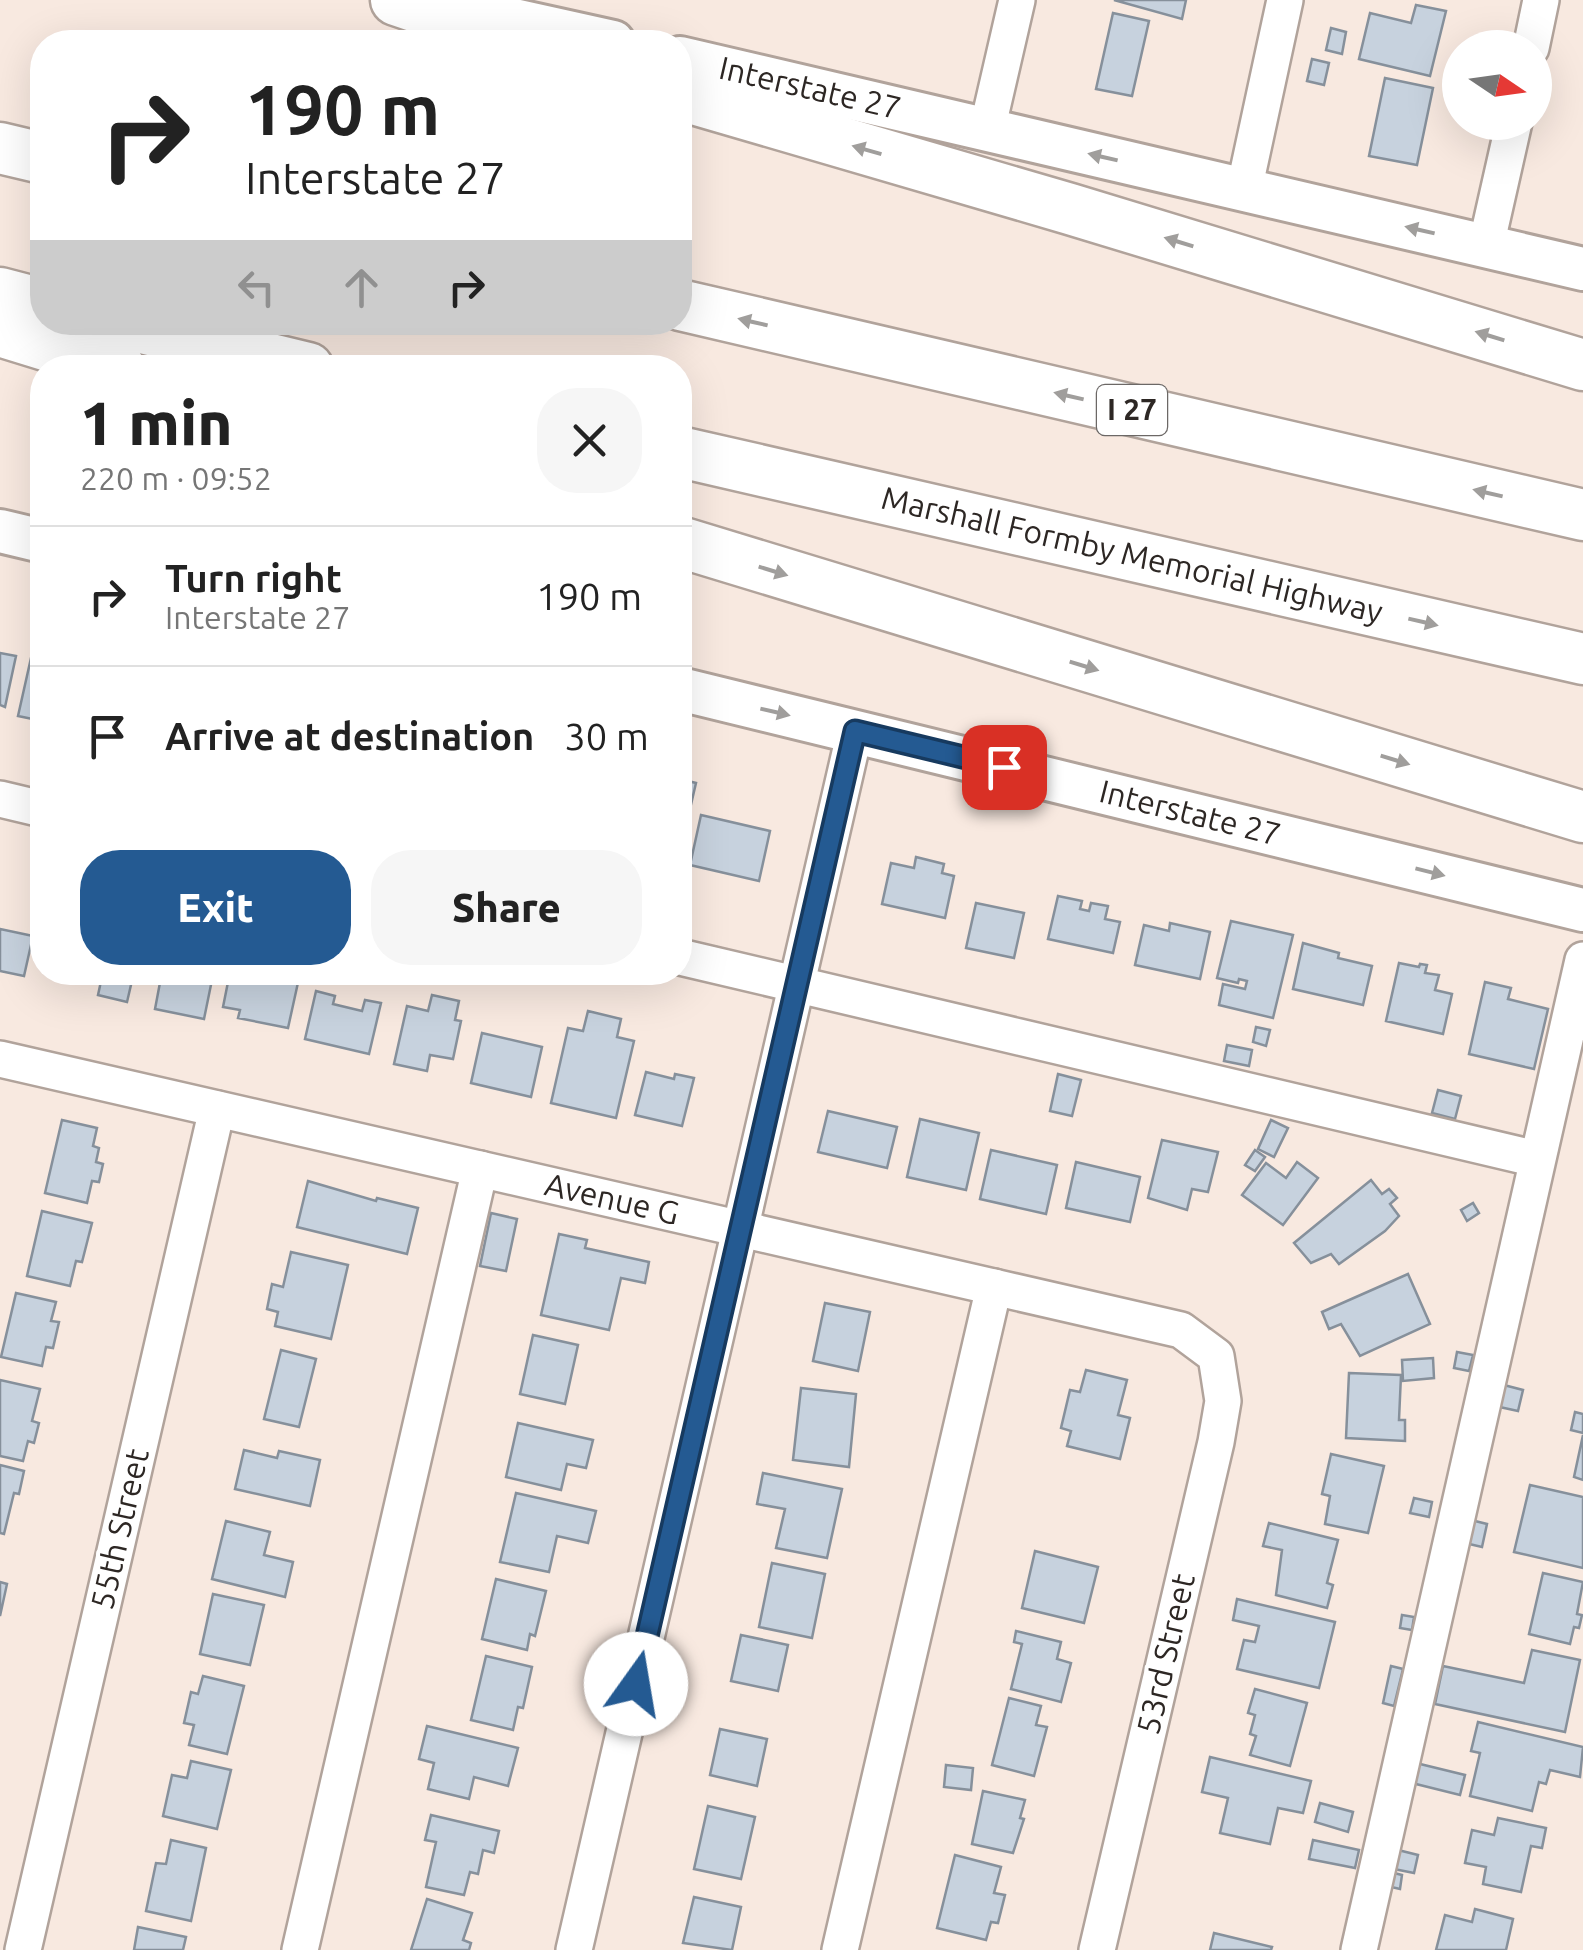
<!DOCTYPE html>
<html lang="en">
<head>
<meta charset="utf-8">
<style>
	body { margin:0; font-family:Ubuntu,sans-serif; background:#f6f6f6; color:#222; height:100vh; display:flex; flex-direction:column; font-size:38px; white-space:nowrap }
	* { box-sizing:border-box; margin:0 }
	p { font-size:32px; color:#767676 }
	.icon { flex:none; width:55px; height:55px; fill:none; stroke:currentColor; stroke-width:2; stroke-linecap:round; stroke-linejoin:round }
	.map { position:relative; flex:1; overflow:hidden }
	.panel { position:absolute; left:30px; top:355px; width:662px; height:630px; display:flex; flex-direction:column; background:#fff; border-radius:40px; box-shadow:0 10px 40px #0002 }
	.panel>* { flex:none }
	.hud { position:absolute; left:30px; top:30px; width:662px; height:305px; border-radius:40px; box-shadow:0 10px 40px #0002; background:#fff; color:#222; overflow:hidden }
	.needle { width:65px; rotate:103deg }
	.buttons { position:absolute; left:1442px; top:30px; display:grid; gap:20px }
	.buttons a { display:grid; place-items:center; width:110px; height:110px; border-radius:50%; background:#fff; box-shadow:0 10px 40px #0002; font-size:50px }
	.pin { position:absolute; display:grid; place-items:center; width:85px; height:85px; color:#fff; margin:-42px; border-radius:20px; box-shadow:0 5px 15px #0006 }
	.me { position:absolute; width:110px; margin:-55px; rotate:13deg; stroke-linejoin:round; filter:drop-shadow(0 0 8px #0008) }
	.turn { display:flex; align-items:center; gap:35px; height:210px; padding:0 50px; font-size:45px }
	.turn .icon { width:130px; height:130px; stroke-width:2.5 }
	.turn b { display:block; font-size:70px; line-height:85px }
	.lanes { display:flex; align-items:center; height:95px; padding:0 50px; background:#0003; justify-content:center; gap:50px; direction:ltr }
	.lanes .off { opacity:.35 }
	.round { display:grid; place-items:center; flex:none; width:105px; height:105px; border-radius:40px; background:#f6f6f6 }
	.head { display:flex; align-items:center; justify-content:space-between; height:170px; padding:0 50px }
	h1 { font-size:60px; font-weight:800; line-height:75px }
	.cta { display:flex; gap:20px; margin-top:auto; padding:20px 50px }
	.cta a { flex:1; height:115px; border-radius:40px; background:#245a92; color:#fff; font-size:40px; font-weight:800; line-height:115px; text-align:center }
	.cta a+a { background:#f6f6f6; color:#222 }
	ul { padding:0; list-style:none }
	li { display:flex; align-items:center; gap:30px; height:140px; padding:0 50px; border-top:2px solid #e0e0e0 }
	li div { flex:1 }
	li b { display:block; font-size:38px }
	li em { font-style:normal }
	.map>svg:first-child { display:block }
	.building { fill:#c7d2de; stroke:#86909b; stroke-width:2.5 }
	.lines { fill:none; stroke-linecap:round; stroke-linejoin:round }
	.minor-casing { stroke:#b1a39b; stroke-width:40 }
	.major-casing { stroke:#b1a39b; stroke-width:48 }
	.highway-casing { stroke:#b1a39b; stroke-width:55 }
	.minor { stroke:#fff; stroke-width:35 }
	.major { stroke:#fff; stroke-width:42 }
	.highway { stroke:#fff; stroke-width:50 }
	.oneway { fill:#a09e9c }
	.route-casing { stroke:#173a5f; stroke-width:25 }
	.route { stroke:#245a92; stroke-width:18 }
	.labels { text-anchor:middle; stroke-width:8; stroke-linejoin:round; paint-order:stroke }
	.shield { fill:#fff; stroke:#6c6866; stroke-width:2.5 }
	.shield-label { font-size:30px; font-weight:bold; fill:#2d2724 }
	.street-label { font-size:32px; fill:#2d2724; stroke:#fff }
</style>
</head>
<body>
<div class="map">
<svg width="1583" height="1950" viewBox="0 0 1583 1950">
	<rect width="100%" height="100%" fill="#f8e9e0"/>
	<g class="building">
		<polygon points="1114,0 1186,0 1182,19"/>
		<polygon points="1416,5 1446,11 1430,76 1359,59 1370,13 1411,23"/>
		<polygon points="1113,13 1149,21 1132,96 1096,89"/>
		<polygon points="1331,28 1346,32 1342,54 1326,50"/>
		<polygon points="1312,59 1329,63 1324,85 1307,81"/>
		<polygon points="1385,78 1433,88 1417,165 1369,156"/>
		<polygon points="0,653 16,656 5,707 0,705"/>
		<polygon points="31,658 42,660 42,721 18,716"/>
		<polygon points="680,779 696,783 680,852"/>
		<polygon points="701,815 770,831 759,881 690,865"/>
		<polygon points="916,857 944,864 942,873 954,876 945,918 882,904 891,863 914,868"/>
		<polygon points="1058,896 1082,901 1080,909 1089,911 1091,903 1108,906 1105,919 1120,922 1113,953 1048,939"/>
		<polygon points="976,903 1024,913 1014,958 966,948"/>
		<polygon points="1231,921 1293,935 1273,1018 1219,1005 1223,984 1245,989 1247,981 1239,979 1238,983 1217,978"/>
		<polygon points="1170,923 1210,932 1200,979 1135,965 1144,925 1169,931"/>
		<polygon points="0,929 33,936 24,976 0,971"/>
		<polygon points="1303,943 1339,953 1338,958 1372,966 1363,1005 1293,989"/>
		<polygon points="1399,963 1419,967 1420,964 1427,965 1425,973 1439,975 1435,990 1452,994 1443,1034 1386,1021"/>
		<polygon points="103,972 134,972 127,1002 98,995"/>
		<polygon points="162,972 213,975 204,1019 155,1009"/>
		<polygon points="230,972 271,972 299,978 288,1028 238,1018 240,1010 223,1007"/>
		<polygon points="1485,982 1511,988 1508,999 1548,1009 1534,1069 1469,1054"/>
		<polygon points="316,991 335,996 333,1004 362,1011 365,1000 381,1003 369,1054 305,1039"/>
		<polygon points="432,995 459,1001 455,1020 461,1021 453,1059 430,1055 427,1071 394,1064 407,1006 428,1011"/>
		<polygon points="588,1011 621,1019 617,1037 634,1041 616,1118 551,1103 568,1028 583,1031"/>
		<polygon points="1256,1027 1270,1030 1266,1046 1253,1042"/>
		<polygon points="482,1033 542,1047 531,1097 471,1083"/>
		<polygon points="1227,1045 1252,1050 1249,1066 1224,1061"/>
		<polygon points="646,1072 674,1079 675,1074 694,1078 682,1126 635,1115"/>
		<polygon points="1058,1074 1081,1080 1072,1116 1050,1111"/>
		<polygon points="1438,1090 1461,1096 1455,1119 1432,1113"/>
		<polygon points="828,1111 897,1127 887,1168 818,1152"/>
		<polygon points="920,1119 979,1133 966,1190 907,1177"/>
		<polygon points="62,1120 97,1128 93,1146 99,1148 96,1162 103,1164 99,1182 92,1181 87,1203 45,1193"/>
		<polygon points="1271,1120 1288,1128 1274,1157 1258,1149"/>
		<polygon points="1162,1140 1218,1152 1208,1192 1192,1189 1187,1210 1148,1198"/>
		<polygon points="991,1150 1057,1165 1046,1214 980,1199"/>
		<polygon points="1255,1150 1265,1157 1255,1171 1245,1165"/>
		<polygon points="1076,1162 1140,1177 1130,1222 1066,1208"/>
		<polygon points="1297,1162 1318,1178 1283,1225 1242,1195 1266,1163 1286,1178"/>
		<polygon points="1371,1180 1382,1194 1389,1189 1397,1198 1390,1204 1399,1216 1385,1231 1339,1264 1331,1254 1311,1263 1294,1243"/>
		<polygon points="308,1181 376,1201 377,1198 418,1208 407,1254 297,1227"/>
		<polygon points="1473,1203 1479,1213 1467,1221 1461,1210"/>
		<polygon points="42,1211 92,1223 82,1262 76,1261 70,1286 27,1276"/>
		<polygon points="491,1213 517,1219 506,1271 480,1266"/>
		<polygon points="559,1234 587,1240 585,1248 649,1262 645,1283 621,1278 609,1330 541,1315"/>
		<polygon points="291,1252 348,1265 331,1339 275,1326 278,1312 267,1309 272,1284 283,1287"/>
		<polygon points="1408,1274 1430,1324 1360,1356 1341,1324 1329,1329 1322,1312"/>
		<polygon points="16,1293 56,1302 51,1321 59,1322 53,1348 46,1347 42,1366 1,1357"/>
		<polygon points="825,1303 870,1312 858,1371 813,1361"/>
		<polygon points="533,1335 578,1345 565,1404 520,1394"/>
		<polygon points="281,1350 316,1359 299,1427 264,1419"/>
		<polygon points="1457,1352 1473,1355 1469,1371 1454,1368"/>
		<polygon points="1433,1358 1434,1378 1403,1381 1402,1360"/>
		<polygon points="1086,1370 1127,1380 1118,1415 1130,1418 1120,1459 1067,1446 1071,1431 1061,1428 1070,1390 1080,1392"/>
		<polygon points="1349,1373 1401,1375 1399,1420 1405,1420 1405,1441 1346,1438"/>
		<polygon points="0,1380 40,1389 32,1421 39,1423 34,1443 28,1441 23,1461 0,1456"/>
		<polygon points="1500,1384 1523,1390 1518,1411 1495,1406"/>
		<polygon points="801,1388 856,1394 849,1467 793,1460"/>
		<polygon points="1575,1412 1583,1414 1583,1433 1571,1430"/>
		<polygon points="518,1423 593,1440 586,1468 567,1464 561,1490 506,1477"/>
		<polygon points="1583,1435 1583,1480 1574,1477"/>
		<polygon points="244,1450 277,1458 279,1451 320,1460 310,1506 235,1489"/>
		<polygon points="1331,1454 1384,1466 1368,1533 1325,1524 1330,1496 1322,1494"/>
		<polygon points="0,1465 24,1471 19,1494 14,1493 4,1534 0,1533"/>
		<polygon points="763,1473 842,1489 827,1558 776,1548 785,1509 757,1504"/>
		<polygon points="1530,1485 1583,1497 1583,1568 1514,1552"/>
		<polygon points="516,1493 596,1511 588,1543 557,1536 549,1572 500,1562"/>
		<polygon points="1414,1498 1432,1502 1429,1517 1410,1513"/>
		<polygon points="1471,1520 1487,1524 1482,1547 1465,1543"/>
		<polygon points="226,1521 270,1532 264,1555 293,1562 285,1597 212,1579"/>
		<polygon points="1269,1523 1338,1540 1327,1583 1333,1585 1327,1608 1276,1595 1282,1550 1263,1546"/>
		<polygon points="1035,1551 1098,1567 1084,1623 1022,1608"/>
		<polygon points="772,1563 825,1574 812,1638 759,1627"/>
		<polygon points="1543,1573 1583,1582 1577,1614 1582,1615 1579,1628 1574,1627 1570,1644 1529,1634"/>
		<polygon points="496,1579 546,1591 535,1636 530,1634 527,1650 482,1639"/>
		<polygon points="0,1582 7,1584 0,1616"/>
		<polygon points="213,1594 264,1605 250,1665 200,1654"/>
		<polygon points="1237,1599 1335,1622 1319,1688 1237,1669 1244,1640 1255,1642 1259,1626 1233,1620"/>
		<polygon points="1402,1615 1414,1617 1412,1630 1400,1628"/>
		<polygon points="1016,1631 1061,1642 1057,1659 1071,1663 1061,1702 1011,1689 1022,1644 1014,1642"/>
		<polygon points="741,1635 788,1645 778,1691 731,1681"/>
		<polygon points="1532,1650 1580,1660 1565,1732 1435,1704 1443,1666 1524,1683"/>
		<polygon points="486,1656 532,1667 523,1708 518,1707 513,1730 471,1720"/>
		<polygon points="1391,1666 1403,1669 1394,1706 1383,1703"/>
		<polygon points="203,1676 244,1686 227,1754 189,1745 194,1725 184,1723 191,1692 198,1694"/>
		<polygon points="1255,1689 1307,1703 1290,1766 1250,1755 1256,1736 1250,1734 1255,1715 1248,1713"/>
		<polygon points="1009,1698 1041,1706 1036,1725 1047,1727 1034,1776 992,1765"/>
		<polygon points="1478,1722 1583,1747 1580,1777 1550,1770 1546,1784 1539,1782 1532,1811 1470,1796 1480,1753 1471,1751"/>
		<polygon points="427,1726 518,1748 508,1786 474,1777 469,1799 428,1789 434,1763 419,1759"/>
		<polygon points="720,1729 767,1739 757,1786 710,1775"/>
		<polygon points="1210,1757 1311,1781 1303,1813 1278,1808 1270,1844 1220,1833 1228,1798 1202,1792"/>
		<polygon points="191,1761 231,1770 217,1829 163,1816 172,1775 187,1778"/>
		<polygon points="1416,1763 1465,1775 1460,1795 1412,1783"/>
		<polygon points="946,1765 973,1768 971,1790 944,1787"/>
		<polygon points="983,1791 1025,1800 1020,1818 1024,1819 1013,1853 972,1844"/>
		<polygon points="1320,1803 1353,1812 1348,1832 1315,1822"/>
		<polygon points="708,1806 755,1817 741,1879 694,1869"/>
		<polygon points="431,1815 499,1831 494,1853 483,1850 478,1874 470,1872 464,1895 426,1887 436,1842 425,1840"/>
		<polygon points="1498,1818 1546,1828 1542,1848 1531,1846 1521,1892 1483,1884 1486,1867 1465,1863 1472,1830 1494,1835"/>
		<polygon points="171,1840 206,1848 191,1921 146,1911 156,1863 166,1864"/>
		<polygon points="1313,1840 1359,1850 1355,1868 1309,1859"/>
		<polygon points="1398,1850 1418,1855 1414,1873 1394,1869"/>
		<polygon points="955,1855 1001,1867 994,1893 1005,1895 998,1923 991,1922 986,1940 937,1928"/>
		<polygon points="1390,1872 1402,1875 1400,1889 1387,1886"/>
		<polygon points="694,1897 741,1907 732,1950 683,1943"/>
		<polygon points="427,1899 472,1913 463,1940 471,1943 469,1950 411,1950"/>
		<polygon points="1475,1909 1513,1919 1506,1950 1436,1950 1445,1915 1472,1922"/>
		<polygon points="138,1927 186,1937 183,1950 134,1950"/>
		<polygon points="1214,1933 1272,1947 1271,1950 1210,1950"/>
	</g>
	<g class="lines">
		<defs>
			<g id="minor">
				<polyline points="1531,48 1541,0"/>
				<polyline points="987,130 1017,0"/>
				<polyline points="1244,190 1285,0"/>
				<polyline points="1486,246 1514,122"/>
				<polyline points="0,799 42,809"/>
				<polyline points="680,957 1537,1159"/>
				<polyline points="0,1059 1181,1330 1216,1356 1223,1401 1216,1442 1097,1950"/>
				<polyline points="23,1950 217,1109"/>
				<polyline points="300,1950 480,1169"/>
				<polyline points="574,1950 855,731"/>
				<polyline points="840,1950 994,1287"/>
				<polyline points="1359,1950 1583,960"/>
			</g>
			<g id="major">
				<polyline points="482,13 613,42"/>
				<polyline points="680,58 1583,269"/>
				<polyline points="0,531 42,541"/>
				<polyline points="680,689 1583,910"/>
			</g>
			<g id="highway">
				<polyline points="396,0 520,42"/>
				<polyline points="680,95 1070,209 1583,365"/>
				<polyline points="0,148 42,158"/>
				<polyline points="0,293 42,304"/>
				<polyline points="680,305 1583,515"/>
				<polyline points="117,322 308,368"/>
				<polyline points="0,331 120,368"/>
				<polyline points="680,452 1583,659"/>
				<polyline points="680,542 1583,817"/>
			</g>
		</defs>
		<use href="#minor" class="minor-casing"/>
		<use href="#major" class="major-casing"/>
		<use href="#highway" class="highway-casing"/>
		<use href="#minor" class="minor"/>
		<use href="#major" class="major"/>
		<use href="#highway" class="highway"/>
	</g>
	<defs><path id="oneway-solid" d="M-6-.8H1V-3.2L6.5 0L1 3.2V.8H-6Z" transform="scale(2.5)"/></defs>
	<g class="oneway">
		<use href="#oneway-solid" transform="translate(867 150) rotate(-164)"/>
		<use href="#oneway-solid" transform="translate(1103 157) rotate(-167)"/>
		<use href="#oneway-solid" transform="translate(1420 230) rotate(-167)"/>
		<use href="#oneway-solid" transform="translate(1179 242) rotate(-163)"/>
		<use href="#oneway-solid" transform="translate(753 322) rotate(-167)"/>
		<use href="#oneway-solid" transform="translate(1490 336) rotate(-163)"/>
		<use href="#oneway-solid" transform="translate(1069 396) rotate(-167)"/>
		<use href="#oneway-solid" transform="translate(1488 493) rotate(-167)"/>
		<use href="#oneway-solid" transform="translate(773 571) rotate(17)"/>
		<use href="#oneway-solid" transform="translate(1423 622) rotate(13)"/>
		<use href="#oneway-solid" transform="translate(1084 666) rotate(17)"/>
		<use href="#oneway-solid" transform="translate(775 712) rotate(13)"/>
		<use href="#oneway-solid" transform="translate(1395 760) rotate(17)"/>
		<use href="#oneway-solid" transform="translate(1430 872) rotate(14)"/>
	</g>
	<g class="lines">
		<defs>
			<polyline id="route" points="636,1684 855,731 1004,767"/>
		</defs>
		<use href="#route" class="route-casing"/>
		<use href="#route" class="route"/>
	</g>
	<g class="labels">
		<rect class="shield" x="1097" y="385" width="70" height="50" rx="8"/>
		<g class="shield-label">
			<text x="1132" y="420">I 27</text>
		</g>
		<g class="street-label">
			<text transform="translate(810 88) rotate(13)" y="11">Interstate 27</text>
			<text transform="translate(1132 555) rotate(13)" y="11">Marshall Formby Memorial Highway</text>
			<text transform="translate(1190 813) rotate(14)" y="11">Interstate 27</text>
			<text transform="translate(612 1199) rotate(13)" y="11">Avenue G</text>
			<text transform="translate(120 1529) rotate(-77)" y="11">55th Street</text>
			<text transform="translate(1166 1654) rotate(-77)" y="11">53rd Street</text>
		</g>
	</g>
</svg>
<div class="buttons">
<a><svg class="needle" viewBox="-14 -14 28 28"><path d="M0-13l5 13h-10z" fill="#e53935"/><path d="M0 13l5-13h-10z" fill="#767676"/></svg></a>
</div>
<div class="pin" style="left:1004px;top:767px;background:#d93025"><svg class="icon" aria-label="arrive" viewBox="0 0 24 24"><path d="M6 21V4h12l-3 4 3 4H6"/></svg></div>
<svg class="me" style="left:636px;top:1684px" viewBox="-20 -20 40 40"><circle r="19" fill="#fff"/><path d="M0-13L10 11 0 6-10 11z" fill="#245a92"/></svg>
<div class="hud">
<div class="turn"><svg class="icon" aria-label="right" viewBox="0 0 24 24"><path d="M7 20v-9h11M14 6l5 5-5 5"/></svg><div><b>190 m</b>Interstate 27</div></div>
<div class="lanes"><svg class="icon off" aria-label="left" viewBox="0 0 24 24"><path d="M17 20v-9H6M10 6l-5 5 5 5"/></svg><svg class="icon off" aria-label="ahead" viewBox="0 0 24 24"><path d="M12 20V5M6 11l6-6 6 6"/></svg><svg class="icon" aria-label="right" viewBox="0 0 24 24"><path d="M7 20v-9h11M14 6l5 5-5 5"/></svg></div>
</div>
<section class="panel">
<div class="head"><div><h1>1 min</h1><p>220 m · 09:52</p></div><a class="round"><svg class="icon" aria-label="close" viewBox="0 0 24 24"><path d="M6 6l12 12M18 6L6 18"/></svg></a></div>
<ul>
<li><svg class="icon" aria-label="right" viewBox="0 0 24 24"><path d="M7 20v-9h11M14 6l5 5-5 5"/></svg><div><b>Turn right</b><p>Interstate 27</p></div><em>190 m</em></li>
<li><svg class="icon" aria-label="arrive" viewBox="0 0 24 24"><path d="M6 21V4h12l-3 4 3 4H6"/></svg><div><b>Arrive at destination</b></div><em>30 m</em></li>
</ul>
<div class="cta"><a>Exit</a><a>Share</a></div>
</section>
</div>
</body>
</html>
